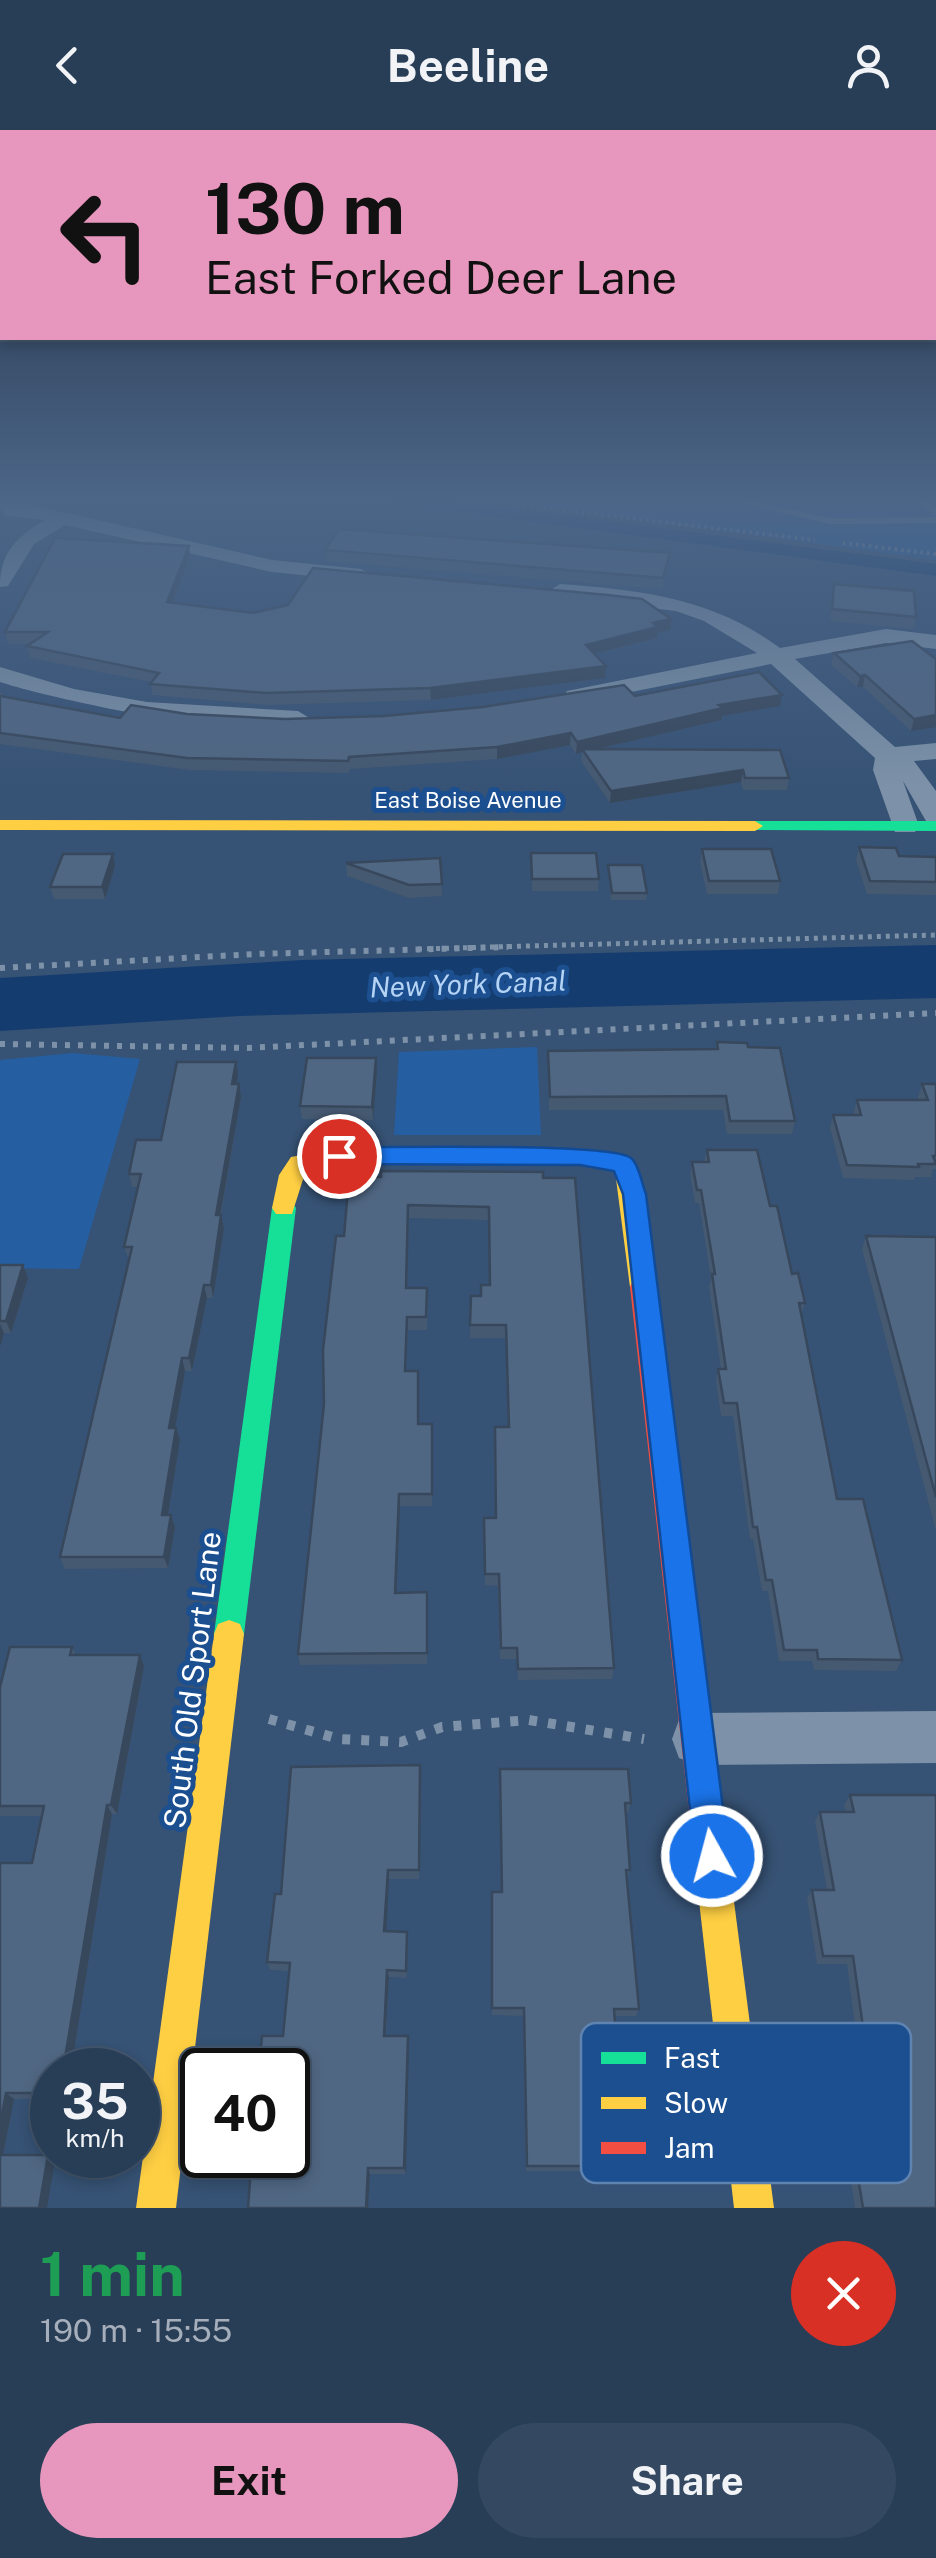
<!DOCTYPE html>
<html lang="en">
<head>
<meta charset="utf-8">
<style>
	body { margin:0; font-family:"Public Sans",sans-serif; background:#344961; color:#f1f3f6; height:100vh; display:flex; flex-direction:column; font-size:38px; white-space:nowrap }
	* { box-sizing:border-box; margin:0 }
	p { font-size:32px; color:#a5aeba }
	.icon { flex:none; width:55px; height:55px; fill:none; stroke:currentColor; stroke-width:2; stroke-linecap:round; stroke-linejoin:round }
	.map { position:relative; height:2078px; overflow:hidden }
	.details { display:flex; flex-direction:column; background:#283e57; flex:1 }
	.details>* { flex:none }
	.guide { position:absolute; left:0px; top:0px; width:938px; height:210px; box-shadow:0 5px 15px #0003,0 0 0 2px #44576d; background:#e797bd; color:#111; overflow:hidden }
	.speed { position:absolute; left:30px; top:1918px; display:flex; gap:20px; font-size:50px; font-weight:700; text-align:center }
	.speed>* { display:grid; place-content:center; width:130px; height:130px; border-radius:50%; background:#283e57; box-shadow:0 5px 15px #0003,0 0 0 2px #44576d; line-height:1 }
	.speed small { font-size:25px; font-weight:400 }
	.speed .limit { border:5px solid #111; border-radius:15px; background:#fff; color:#111 }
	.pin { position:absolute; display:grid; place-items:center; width:85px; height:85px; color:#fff; margin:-42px; border:5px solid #fff; border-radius:50%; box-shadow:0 2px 10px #0007 }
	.me { position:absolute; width:110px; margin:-55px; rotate:353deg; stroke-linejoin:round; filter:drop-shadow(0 0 8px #0008) }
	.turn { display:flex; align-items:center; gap:35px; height:210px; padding:0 40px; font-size:45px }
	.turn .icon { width:130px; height:130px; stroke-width:2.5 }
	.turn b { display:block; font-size:70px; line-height:85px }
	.round { display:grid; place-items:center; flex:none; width:105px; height:105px; border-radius:52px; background:#344961 }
	.headline { display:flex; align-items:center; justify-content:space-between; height:170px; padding:0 40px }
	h1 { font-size:60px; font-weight:700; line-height:75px; color:#1e9e55 }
	.primary-button { display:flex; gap:20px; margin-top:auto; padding:20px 40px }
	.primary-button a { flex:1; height:115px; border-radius:60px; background:#e797bd; color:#111; font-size:40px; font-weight:700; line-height:115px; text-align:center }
	.primary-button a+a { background:#344961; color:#f1f3f6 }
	header { display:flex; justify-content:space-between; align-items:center; height:130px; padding:0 40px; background:#283e57; font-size:45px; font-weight:700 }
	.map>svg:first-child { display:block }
	.green { fill:#265fa1 }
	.water { fill:#153c6e }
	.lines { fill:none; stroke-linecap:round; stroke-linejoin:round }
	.canal { fill:#153c6e; fill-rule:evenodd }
	.path-far3 { stroke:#7d92a8; stroke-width:4; stroke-dasharray:2.5 4; stroke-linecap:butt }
	.path-far2 { stroke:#7d92a8; stroke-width:5; stroke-dasharray:4 5; stroke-linecap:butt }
	.path-far1 { stroke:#7d92a8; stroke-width:6; stroke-dasharray:5 8; stroke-linecap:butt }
	.path { stroke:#7d92a8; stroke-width:10; stroke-dasharray:8 11; stroke-linecap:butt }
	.lane { fill:#7d92a8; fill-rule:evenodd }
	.street { fill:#7d92a8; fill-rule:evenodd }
	.fast { fill:#16e098; fill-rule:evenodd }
	.slow { fill:#ffcf43; fill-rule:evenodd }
	.jam { fill:#f24e42; fill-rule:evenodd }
	.wall { fill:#455971 }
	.shaded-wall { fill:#38485c }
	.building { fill:#506783; stroke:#38485c; stroke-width:2.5 }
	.route { fill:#1a73e8; stroke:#114b97; stroke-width:2.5 }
	.labels { text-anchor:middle; stroke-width:10; stroke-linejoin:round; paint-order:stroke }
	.far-street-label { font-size:22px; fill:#fff; stroke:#1b4f8f }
	.water-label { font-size:28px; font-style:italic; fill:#b5d3f5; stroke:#1b4f8f }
	.near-street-label { font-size:30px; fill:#fff; stroke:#1b4f8f }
	.key { fill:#1b4f8f; stroke:#5f84b1; stroke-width:2.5 }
	.key-label { font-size:28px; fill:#fff }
</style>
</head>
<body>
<header><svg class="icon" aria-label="back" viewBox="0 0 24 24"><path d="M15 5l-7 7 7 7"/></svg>Beeline<svg class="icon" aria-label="person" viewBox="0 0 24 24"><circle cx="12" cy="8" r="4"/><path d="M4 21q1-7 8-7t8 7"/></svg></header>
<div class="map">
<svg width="936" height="2078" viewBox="0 0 936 2078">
	<rect width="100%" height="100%" fill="#365274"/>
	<g class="green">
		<polygon points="484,368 936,368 936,430"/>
		<polygon points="537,917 541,1005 394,1005 399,922"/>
		<polygon points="73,923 140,929 79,1139 0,1138 0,930"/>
	</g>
	<polygon class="water" points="936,815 936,868 239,886 0,901 0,848 303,830"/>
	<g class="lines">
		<polygon class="canal" points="382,368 431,368 936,434 936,446 391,373"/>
		<g class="path-far3">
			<polyline points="459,368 815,410"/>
			<polyline points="647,368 678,368"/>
			<polyline points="693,368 708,371"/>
			<polyline points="843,413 936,424"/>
		</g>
		<polyline class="path-far2" points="418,819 936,805"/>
		<g class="path-far1">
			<polyline points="0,838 255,824 508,817"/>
			<polyline points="0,914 247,918 936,883"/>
		</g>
		<polyline class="path" points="269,1589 339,1609 401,1612 442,1597 529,1590 644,1609"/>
		<g class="lane">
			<polygon points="719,368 735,368 831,388 936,387 936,393 831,394"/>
			<polygon points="911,368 922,368 936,378 936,385"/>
		</g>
		<g class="street">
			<path d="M0 373 32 375 272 430 361 439 372 445 361 451 272 442 65 395 34 414 8 456 0 457C0 423 16 407 45 390L0 385Z"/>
			<path d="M560 454C641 460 713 468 780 518L886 499 936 505V519L886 513 795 529 895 617 936 613V629L914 631 936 661V693L926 691 903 651 919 696 915 702H895L873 640 875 628 771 534 576 573 567 571 564 566 567 561 757 523 704 491 676 481 552 466 549 461Z"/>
			<path d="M0 537 74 559 147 572 298 581 311 589C283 621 44 567 0 552Z"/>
			<polygon points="936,1581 936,1633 698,1635 679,1628 672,1609 679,1590 698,1583"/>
		</g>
		<g class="fast">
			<polygon points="755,691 936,691 936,701 749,700 747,696"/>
			<polygon points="284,1069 292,1072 296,1078 244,1504 240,1514 229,1518 218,1514 214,1504 272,1078 276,1072"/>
		</g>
		<g class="slow">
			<polygon points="0,690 755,691 763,696 755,701 0,700"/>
			<polygon points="339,1018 580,1019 631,1028 640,1046 654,1157 651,1164 633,1164 630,1157 615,1041 580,1035 339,1034 306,1040 292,1084 276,1084 272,1078 279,1045 291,1027"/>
			<polygon points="229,1490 240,1494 244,1504 176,2078 136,2078 214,1504 218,1494"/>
			<polygon points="710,1701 722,1706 727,1718 774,2078 734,2078 693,1718 698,1706"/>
		</g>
		<polygon class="jam" points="642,1147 651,1150 654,1157 727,1718 722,1730 710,1735 698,1730 693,1718 630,1157 633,1150"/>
	</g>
	<g class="wall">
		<polygon points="0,368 23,368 21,371 0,370"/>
		<polygon points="325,420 670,423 669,434 662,459 326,431"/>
		<polygon points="190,427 173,472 253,483 671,489 670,500 657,503 657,508 594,524 606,536 605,548 431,570 268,575 152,565 151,552 30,528 27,516 31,514 8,514 5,502"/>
		<polygon points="834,454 916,487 914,499 830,491"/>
		<polygon points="834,523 936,529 911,601 863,557 857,557 831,535"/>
		<polygon points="0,562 4,567 120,588 187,584 285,589 384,586 635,566 780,576 722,586 721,590 596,619 789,648 787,660 743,660 741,652 610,673 581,631 582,622 576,624 570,615 497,629 350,639 349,643 189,640 0,614"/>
		<polygon points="859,717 899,726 936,727 936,765 867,764 856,730"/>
		<polygon points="702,719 780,751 778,764 707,764 700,732"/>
		<polygon points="531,723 599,749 598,761 532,761"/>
		<polygon points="440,728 442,766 409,768 347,746 346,733"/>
		<polygon points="608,735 647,763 646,770 611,770"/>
		<polygon points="115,736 105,769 54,769 50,757"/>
		<polygon points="717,912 748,917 795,991 792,1004 727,1004 723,980 549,980 548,921 716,919"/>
		<polygon points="376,928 377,942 373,990 302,989 300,976"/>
		<polygon points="238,945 237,954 241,967 221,1085 224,1098 213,1168 207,1168 192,1241 185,1241 175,1298 176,1298 180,1310 168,1385 171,1385 175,1397 168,1438 65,1439 60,1427 129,1130 124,1117 138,1057 132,1057 129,1044 161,1010"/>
		<polygon points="922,954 936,954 936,1039 933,1039 931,1047 915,1047 914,1050 843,1048 830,998 833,985 853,985 857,970 919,970 918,967"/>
		<polygon points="707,1020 770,1076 792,1144 805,1173 801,1186 837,1369 902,1530 896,1541 814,1540 812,1531 779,1531 768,1461 762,1461 753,1409 750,1409 733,1286 721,1286 716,1251 718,1239 721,1239 709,1157 711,1149 699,1073 695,1073 690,1045 692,1032 704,1032"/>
		<polygon points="543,1042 614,1538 612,1549 518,1550 517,1529 500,1529 498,1456 485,1455 484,1388 496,1388 508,1297 506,1208 470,1208 471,1166 481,1166 490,1155 489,1090 409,1088 407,1158 427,1158 428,1171 427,1200 408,1200 406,1241 418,1294 432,1294 432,1376 400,1376 396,1463 427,1462 427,1534 300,1535 298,1524 344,1106 349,1047"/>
		<polygon points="866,1106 936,1107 936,1401 862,1119"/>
		<polygon points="0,1135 28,1148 11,1203 4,1203 0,1217"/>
		<polygon points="72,1517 76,1525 144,1536 117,1684 112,1684 71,1940 52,1940 52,1969 14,1969 3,2025 55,2030 0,2078 0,1733 32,1733 42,1686 0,1686 0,1557"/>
		<polygon points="421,1645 419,1749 389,1749 386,1801 408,1811 407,1848 389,1847 386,1906 408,1906 406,2044 370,2044 289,1841 270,1840 267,1832 281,1764"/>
		<polygon points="500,1649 631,1673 628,1683 625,1683 630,1740 627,1749 639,1879 636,1886 615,1886 618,1935 633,1957 651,2036 648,2041 526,2041 523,1886 492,1885 492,1762 502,1762"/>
		<polygon points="850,1665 936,2078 855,2078 848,2034 852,2030 836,1931 842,1925 859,1925 847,1834 817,1834 807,1768 812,1760 827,1760 815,1691 820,1682 846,1682 844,1675"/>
	</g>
	<g class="shaded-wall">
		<polygon points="3,379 5,389 0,395 0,382"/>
		<polygon points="189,416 190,427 168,483 167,472"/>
		<polygon points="671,489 670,500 657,503 657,508 585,526 586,515"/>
		<polygon points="606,536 605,548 431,570 430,558"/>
		<polygon points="865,545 863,557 857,557 860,546"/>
		<polygon points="782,565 780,576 722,586 721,590 584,622 582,619 582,622 576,624 577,612 719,575"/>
		<polygon points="936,585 936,597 911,601 914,589"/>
		<polygon points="571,603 570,615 497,629 497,617"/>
		<polygon points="743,640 741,652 610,673 611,661"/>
		<polygon points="113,724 115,736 105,769 102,757"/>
		<polygon points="376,928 377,942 373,990 372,977"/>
		<polygon points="236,932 238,945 235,967 232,954"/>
		<polygon points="239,954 241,967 218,1098 216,1085"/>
		<polygon points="221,1085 224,1098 213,1168 211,1155"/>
		<polygon points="23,1135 28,1148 11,1203 6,1191"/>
		<polygon points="204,1155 207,1168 192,1241 189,1228"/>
		<polygon points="0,1194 4,1203 0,1217"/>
		<polygon points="182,1228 185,1241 173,1310 169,1298"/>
		<polygon points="176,1298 180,1310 166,1397 162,1385"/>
		<polygon points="399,1364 400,1376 396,1474 395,1463"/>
		<polygon points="171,1385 175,1397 168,1438 164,1427"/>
		<polygon points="140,1525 144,1536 117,1684 111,1675"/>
		<polygon points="107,1675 112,1684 71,1940 63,1940"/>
		<polygon points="388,1740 389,1749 386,1810 384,1801"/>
		<polygon points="387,1840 389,1847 385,1913 384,1906"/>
		<polygon points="408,1906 409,1913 406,2044 404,2038"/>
		<polygon points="6,1963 14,1969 2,2030 0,2029 0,1995"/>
		<polygon points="48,2025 55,2030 47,2078 39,2078"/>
		<polygon points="368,2038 370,2044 368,2078 366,2078"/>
	</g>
	<g class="building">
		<polygon points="339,399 670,423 663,448 325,420"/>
		<polygon points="55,408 189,416 167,472 253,483 288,475 313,438 608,465 642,469 671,489 653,493 658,497 586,515 606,536 430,558 267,563 150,554 159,543 27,516 48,502 5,502"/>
		<polygon points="834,454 914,461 916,487 832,479"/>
		<polygon points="912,511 936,529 936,585 914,589 865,545 860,546 834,523"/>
		<polygon points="759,542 782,565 719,575 723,578 577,612 571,603 497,617 349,627 348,631 187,628 0,603 0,566 120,588 131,575 187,584 285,589 384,586 483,577 624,555 635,566"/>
		<polygon points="582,619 780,620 789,648 745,648 743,640 611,661"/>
		<polygon points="859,717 896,718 899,726 936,727 936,752 870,751"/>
		<polygon points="702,719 771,719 780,751 709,751"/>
		<polygon points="531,723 596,723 599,749 532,749"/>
		<polygon points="63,724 113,724 102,757 50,757"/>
		<polygon points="440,728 442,754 409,755 346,733"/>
		<polygon points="608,735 642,735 647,763 612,763"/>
		<polygon points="717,912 747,913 748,917 780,918 795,991 730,991 726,966 550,967 548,921 718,919"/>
		<polygon points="307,928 376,928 372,977 300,976"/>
		<polygon points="177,932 236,932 232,954 239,954 216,1085 221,1085 211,1155 204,1155 189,1228 182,1228 169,1298 176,1298 162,1385 171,1385 164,1427 60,1427 132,1117 124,1117 141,1044 129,1044 136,1010 161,1010"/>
		<polygon points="922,954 936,954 936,1026 933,1026 936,1034 918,1034 919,1037 847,1035 833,985 861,985 857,970 928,970"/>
		<polygon points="707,1020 757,1020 770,1076 777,1076 792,1144 798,1143 805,1173 799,1173 837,1369 863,1369 902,1530 818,1529 817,1520 784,1520 772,1450 766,1450 757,1397 753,1397 737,1273 724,1273 718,1239 726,1239 712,1144 715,1144 701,1060 697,1060 692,1032 709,1032"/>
		<polygon points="381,1041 543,1042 543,1048 575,1048 614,1538 518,1539 517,1518 501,1518 499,1444 485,1444 484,1388 496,1388 495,1297 509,1297 506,1195 470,1195 471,1166 481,1166 481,1155 490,1155 489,1077 408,1075 406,1158 427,1158 426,1187 407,1187 405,1241 418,1241 418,1294 432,1294 432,1364 399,1364 395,1463 427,1462 427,1523 298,1524 324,1274 323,1220 336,1106 344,1106 349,1047 381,1047"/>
		<polygon points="866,1106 936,1107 936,1367"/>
		<polygon points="0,1135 23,1135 6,1191 0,1191"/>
		<polygon points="10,1517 72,1517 70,1525 140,1525 111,1675 107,1675 63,1940 52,1940 52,1963 6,1963 0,1995 0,1733 32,1733 44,1676 0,1676 0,1557"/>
		<polygon points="420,1635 419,1740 388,1740 384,1801 407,1802 406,1841 387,1840 384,1906 408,1906 404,2038 368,2038 366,2078 248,2078 252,2025 288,2025 288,1940 259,1940 262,1906 283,1906 290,1833 267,1832 275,1764 281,1764 291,1637"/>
		<polygon points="500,1639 628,1639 631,1673 625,1673 630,1740 626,1740 639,1879 614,1879 618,1935 631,1935 633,1957 646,1957 651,2036 527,2036 524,1878 492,1878 492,1762 502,1762"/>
		<polygon points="850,1665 936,1665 936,2078 863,2078 855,2029 860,2029 842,1925 867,1925 853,1826 823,1826 812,1760 834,1760 820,1682 854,1682"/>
		<polygon points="0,2025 48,2025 39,2078 0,2078"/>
	</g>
	<linearGradient id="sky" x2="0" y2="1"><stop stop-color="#1e2d40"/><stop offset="0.56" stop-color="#4c6688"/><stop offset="1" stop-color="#4c6688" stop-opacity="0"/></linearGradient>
	<rect width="936" height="659" fill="url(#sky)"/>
	<path class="route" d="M339 1017C381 1018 610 1012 631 1028 639 1034 642 1055 646 1064L729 1726 724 1739 712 1744 700 1739 695 1726 623 1064 614 1041 580 1035 339 1034 328 1026Z"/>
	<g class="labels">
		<g class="far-street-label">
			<text x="468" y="678">East Boise Avenue</text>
		</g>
		<g class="water-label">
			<text transform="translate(468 854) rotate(-2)" y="10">New York Canal</text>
		</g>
		<g class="near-street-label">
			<text transform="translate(193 1550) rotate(-83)" y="10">South Old Sport Lane</text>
		</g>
	</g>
	<rect x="581" y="1893" width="330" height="160" rx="15" class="key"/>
	<rect x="601" y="1922" width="45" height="12" fill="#16e098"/>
	<rect x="601" y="1967" width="45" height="12" fill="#ffcf43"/>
	<rect x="601" y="2012" width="45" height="12" fill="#f24e42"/>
	<g class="key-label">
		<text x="664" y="1938">Fast</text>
		<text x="664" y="1983">Slow</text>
		<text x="664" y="2028">Jam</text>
	</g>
</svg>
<div class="speed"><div>35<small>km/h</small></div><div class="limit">40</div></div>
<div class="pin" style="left:339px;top:1026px;background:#d93025"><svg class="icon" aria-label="arrive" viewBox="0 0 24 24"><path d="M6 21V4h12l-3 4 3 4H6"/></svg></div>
<svg class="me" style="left:712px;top:1726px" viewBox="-20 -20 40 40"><circle r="17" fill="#1a73e8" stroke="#fff" stroke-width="3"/><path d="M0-11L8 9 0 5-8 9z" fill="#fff"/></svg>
<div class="guide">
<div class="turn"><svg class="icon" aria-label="left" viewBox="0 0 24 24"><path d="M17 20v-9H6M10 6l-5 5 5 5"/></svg><div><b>130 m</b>East Forked Deer Lane</div></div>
</div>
</div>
<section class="details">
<div class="headline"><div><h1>1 min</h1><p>190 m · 15:55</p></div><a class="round" style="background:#d93025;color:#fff"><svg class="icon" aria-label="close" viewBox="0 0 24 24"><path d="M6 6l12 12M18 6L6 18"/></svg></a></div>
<div class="primary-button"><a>Exit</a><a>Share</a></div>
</section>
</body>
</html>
